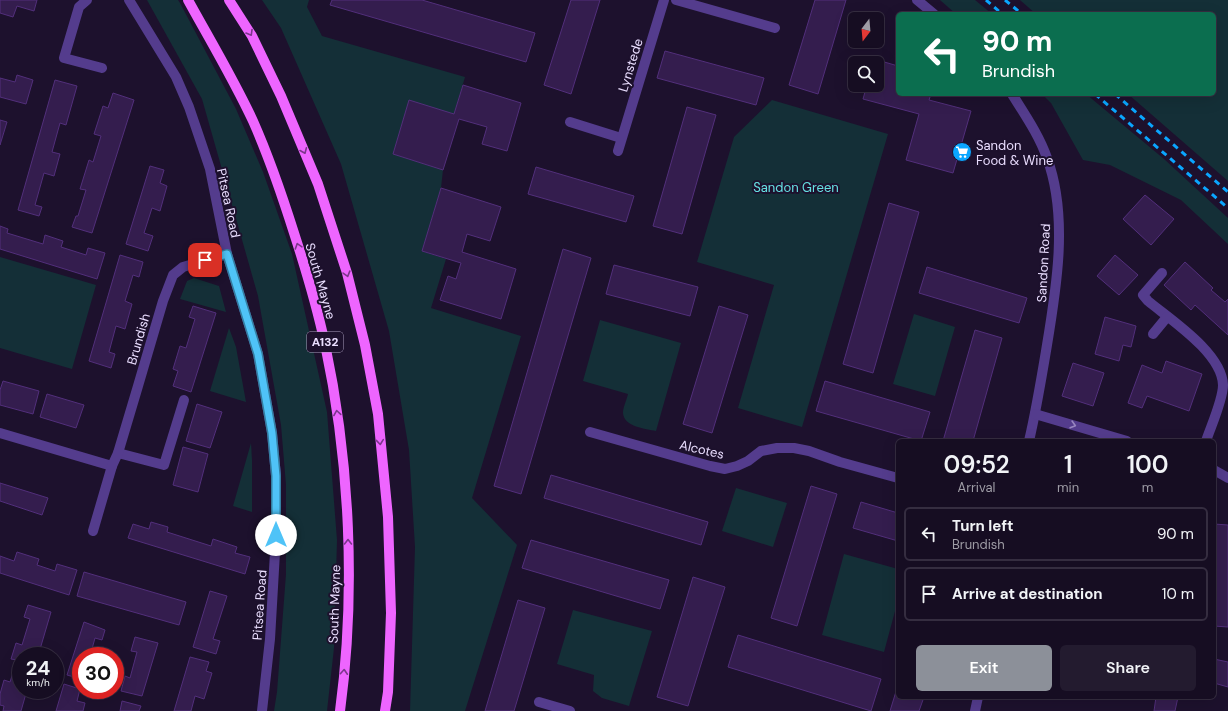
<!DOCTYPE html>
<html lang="en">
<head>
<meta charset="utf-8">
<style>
	body { margin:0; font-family:"DM Sans",sans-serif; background:#231b2f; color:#f1f3f6; height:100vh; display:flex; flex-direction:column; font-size:15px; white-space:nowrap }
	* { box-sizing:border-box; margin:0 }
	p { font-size:13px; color:#9e9ca5 }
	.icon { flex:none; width:22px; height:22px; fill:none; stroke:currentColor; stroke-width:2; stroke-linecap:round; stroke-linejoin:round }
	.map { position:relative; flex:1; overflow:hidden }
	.details { position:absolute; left:896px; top:439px; width:320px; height:260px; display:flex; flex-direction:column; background:#160d22; border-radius:6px; box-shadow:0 4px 16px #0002,0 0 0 1px #352d40 }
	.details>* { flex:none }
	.top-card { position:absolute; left:896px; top:12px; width:320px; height:84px; border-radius:6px; box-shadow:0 4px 16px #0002,0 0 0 1px #352d40; background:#0b6e4f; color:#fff; overflow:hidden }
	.needle { width:26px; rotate:196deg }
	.buttons { position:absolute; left:848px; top:12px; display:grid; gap:8px }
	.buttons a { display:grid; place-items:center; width:36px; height:36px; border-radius:6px; background:#160d22; box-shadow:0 4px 16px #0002,0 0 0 1px #352d40; font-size:20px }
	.speed { position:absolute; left:12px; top:647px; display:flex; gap:8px; font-size:20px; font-weight:700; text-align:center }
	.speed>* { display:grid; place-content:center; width:52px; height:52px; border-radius:50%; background:#160d22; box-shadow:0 4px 16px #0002,0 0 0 1px #352d40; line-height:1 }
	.speed small { font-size:10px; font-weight:400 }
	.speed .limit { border:6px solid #d22; background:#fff; color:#111 }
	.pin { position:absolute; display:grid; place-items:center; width:34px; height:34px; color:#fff; margin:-17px; border-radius:8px; box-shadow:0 2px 6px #0006 }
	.me { position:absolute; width:44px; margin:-22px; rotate:0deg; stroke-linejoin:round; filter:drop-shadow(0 0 3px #0008) }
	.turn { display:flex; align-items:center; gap:14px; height:84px; padding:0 20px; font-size:18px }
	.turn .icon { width:52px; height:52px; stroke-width:2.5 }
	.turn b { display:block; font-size:28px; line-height:34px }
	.eta { display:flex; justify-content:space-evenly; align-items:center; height:68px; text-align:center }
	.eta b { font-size:24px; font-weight:600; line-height:28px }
	.action { display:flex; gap:8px; margin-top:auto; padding:8px 20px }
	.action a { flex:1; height:46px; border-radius:6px; background:#8c9099; color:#fff; font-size:16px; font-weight:600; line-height:46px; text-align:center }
	.action a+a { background:#231b2f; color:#f1f3f6 }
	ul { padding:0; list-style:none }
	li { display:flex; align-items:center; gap:12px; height:54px; margin:0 8px 6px; padding:0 12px; border:2px solid #352d40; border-radius:6px }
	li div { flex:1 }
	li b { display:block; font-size:15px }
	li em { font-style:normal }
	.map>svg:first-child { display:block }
	.green { fill:#142f37 }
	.building { fill:#341d4e; stroke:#522f7b }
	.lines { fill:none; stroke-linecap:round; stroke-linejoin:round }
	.street { stroke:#543c8d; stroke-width:10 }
	.primary { stroke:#ee65ff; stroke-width:10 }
	.rail { stroke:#0aa6ff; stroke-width:3; stroke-dasharray:6 5; stroke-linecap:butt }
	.oneway { stroke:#7b378c }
	.oneway2 { stroke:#9885c0 }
	.route-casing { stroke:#337fa1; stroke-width:10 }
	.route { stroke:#4fc3f7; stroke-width:7 }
	.labels { text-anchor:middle; stroke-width:4; stroke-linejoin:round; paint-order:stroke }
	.shield { fill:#1d112d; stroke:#aca0c0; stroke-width:1 }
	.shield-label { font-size:12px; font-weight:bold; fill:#eadeff }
	.street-label { font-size:13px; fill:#eadeff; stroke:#1d112d }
	.poi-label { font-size:13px; fill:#eadeff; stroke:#1d112d; text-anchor:start }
	.park-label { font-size:13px; fill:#66e1e3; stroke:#1d112d }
</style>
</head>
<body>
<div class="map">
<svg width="1228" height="711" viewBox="0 0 1228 711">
	<rect width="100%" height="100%" fill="#1d112d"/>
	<g class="green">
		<polygon points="147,0 178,0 180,3 236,109 263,172 292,254 327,412 337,540 334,648 327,711 274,711 277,692 286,574 286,485 281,425 258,296 202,99"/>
		<polygon points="262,0 309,0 307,7 322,36 465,77 454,114 409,101 393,154 443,170 441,188 422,251 446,259 431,308 521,336 472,498 517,545 465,711 410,711 415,547 409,450 389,331 341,164 281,28"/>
		<polygon points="940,0 975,0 992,14 956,14"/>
		<polygon points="1020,0 1228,0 1228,181 1128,94 1214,94 1214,14 1036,14"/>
		<polygon points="1042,94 1086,94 1164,159 1228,218 1228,244 1181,200 1110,165 1083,160 1051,103"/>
		<polygon points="772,100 888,134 802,427 738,408 774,285 697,262 734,137"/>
		<polygon points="0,257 96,285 72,369 0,348"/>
		<polygon points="194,278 219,286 226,312 180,299 187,281"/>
		<polygon points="914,314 955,327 935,396 893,384"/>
		<path d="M600 320 681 343 656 431C646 429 624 427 623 413 623 407 627 399 628 394L583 381Z"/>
		<polygon points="229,328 236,347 246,402 210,391"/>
		<polygon points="251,443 252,460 252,512 233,506"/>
		<polygon points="736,488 787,503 773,547 722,531"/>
		<polygon points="844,554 898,569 898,600 884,652 822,635"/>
		<polygon points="573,610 652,631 629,706 602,698 593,691 594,675 557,664"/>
	</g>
	<g class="building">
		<polygon points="0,0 37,0 34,11 17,6 13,17 0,13"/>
		<polygon points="332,0 422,0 535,33 526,62 330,5"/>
		<polygon points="571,0 600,0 571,94 544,85"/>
		<polygon points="815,0 846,0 818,94 789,85"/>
		<polygon points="665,51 764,78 756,105 657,78"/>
		<polygon points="874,59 898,66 898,94 931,94 929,100 971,111 953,173 906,160 919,114 863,99 867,85 877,85 877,63 873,63"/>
		<polygon points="17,75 33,80 26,104 0,97 0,78 15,82"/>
		<polygon points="55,80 77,86 66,125 60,123 52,152 60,154 54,176 44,173 35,205 42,207 39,216 18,210"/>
		<polygon points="463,85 521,103 507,151 482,144 487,127 459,119 443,170 393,154 409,100 454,114"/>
		<polygon points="113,93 134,100 92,233 72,227 76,216 78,216 86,190 80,189 89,160 93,162 101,136 94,134 103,106 108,108"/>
		<polygon points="687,107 716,115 682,234 653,226"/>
		<polygon points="0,120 7,122 0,145"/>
		<polygon points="150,166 164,170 160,183 167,186 160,211 152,208 144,233 153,236 148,251 126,244"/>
		<polygon points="536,167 634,196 626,222 528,194"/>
		<polygon points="441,188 501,207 490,241 467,234 462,252 516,269 501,319 440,300 448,276 456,279 461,263 422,251"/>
		<polygon points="1145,195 1174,219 1151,245 1123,219"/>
		<polygon points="889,203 919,212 873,373 843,364"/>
		<polygon points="0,226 8,229 7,233 43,244 45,235 63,241 61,247 86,255 88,248 105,253 97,279 0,249"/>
		<polygon points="563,249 591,258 521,494 494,486"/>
		<polygon points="120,255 143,262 139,277 133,275 125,301 132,304 125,329 116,326 109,352 115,354 111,368 89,361"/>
		<polygon points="1115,255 1138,275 1119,295 1097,276"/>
		<polygon points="1185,262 1213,288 1211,290 1225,302 1228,299 1228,335 1195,305 1191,310 1164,285"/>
		<polygon points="614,265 698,287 690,316 606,294"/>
		<polygon points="927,267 1027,298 1019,323 919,293"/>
		<polygon points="193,306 216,313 191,392 173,386 178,371 173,369 180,346 186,348 195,319 189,317"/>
		<polygon points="719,306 748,315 712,433 683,424"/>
		<polygon points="1105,317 1136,326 1131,347 1123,345 1119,361 1095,354"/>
		<polygon points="975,330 1002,338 973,441 943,441"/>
		<polygon points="1166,361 1202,374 1189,411 1147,396 1142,408 1128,403 1142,365 1162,373"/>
		<polygon points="1073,363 1104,373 1093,406 1062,396"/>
		<polygon points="3,381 39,391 33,414 0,405 0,390"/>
		<polygon points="825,381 930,412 921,441 816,411"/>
		<polygon points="47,394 84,405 76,428 40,417"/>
		<polygon points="197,404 222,412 210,448 186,441"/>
		<polygon points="183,447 208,454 198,492 173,485"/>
		<polygon points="551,475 708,522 701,545 544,498"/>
		<polygon points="0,483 48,498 42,515 0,501"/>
		<polygon points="811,486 837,494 797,626 771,618"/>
		<polygon points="861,502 898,513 898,541 853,528"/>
		<polygon points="151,522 168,527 167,532 211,546 213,539 237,547 235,553 250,557 245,574 128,538 133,524 149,529"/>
		<polygon points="1214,524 1228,525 1228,627 1214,626"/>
		<polygon points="531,540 669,580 660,609 522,568"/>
		<polygon points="17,552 39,559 37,565 55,571 57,564 77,570 69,595 0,573 0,556 14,561"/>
		<polygon points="84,572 186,602 179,625 77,596"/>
		<polygon points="693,577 725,587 688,706 657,697"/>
		<polygon points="210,591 227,596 213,639 220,641 216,654 193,647"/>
		<polygon points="518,600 545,608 514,711 485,711"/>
		<polygon points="28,605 51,612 38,656 21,656 21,690 27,690 21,711 3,711 4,706 0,705 0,694 4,680 10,682 17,660 11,659 16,643 22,645 30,619 24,617"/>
		<polygon points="84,622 105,630 102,640 95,638 90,656 81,656 81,679 67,675"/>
		<polygon points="738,635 881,679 871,711 728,667"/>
		<polygon points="135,637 158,643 142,696 121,691 125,676 130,678 137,652 131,651"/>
		<polygon points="190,657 209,662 206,671 212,673 204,699 195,696 191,711 174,711"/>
		<polygon points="1214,659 1228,662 1228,687 1214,683"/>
		<polygon points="64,684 80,689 77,701 85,703 83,711 56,711"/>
		<polygon points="898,685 898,697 924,697 919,711 890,711"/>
		<polygon points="1156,697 1178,697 1175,711 1154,711"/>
		<polygon points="122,701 141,706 139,711 120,711"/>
	</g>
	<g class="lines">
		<g class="street">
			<polyline points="87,0 79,7 64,58 102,68"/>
			<polyline points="129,0 176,77 189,107 210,169 227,254 258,354 272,433 276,476 276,535 270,639 262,711"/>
			<polyline points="676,0 775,28"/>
			<polyline points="917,0 934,14"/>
			<path d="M1012 94C1025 115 1039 135 1047 158 1069 217 1056 291 1046 351 1041 381 1036 411 1029 441"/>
			<polyline points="570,122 621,138"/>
			<polyline points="618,151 664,0"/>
			<path d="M1162 273 1143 295 1148 301C1171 320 1222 353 1223 385 1223 400 1211 426 1206 441"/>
			<polyline points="1153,334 1167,317"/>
			<polyline points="1035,414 1127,441"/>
			<polyline points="590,432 710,466 725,469 737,466 748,461 761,451 777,448 794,448 809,451 840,462 898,478"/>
			<polyline points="0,433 112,466"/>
			<polyline points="118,453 164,465 184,400"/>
			<polyline points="1214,470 1228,478"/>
			<polyline points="93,531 112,466 118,453 138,386 163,301 173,275 183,267 227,254"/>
			<polyline points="539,702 570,711"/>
			<polyline points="975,711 978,697"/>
		</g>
		<g class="primary">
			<path d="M188 0C210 40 234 80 253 121 269 157 282 195 294 233 306 270 317 307 325 344 350 462 356 592 340 711"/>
			<polyline points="229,0 252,36 281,96 318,184 347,273 365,345 378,414 388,517 391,613 388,692 385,711"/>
		</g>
		<g class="rail">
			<polyline points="986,0 1002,14"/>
			<polyline points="1005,0 1022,14"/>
			<polyline points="1095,94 1228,208"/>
			<polyline points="1115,94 1228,192"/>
		</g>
	</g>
	<defs><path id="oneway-chevron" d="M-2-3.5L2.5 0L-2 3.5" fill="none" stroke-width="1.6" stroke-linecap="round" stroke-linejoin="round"/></defs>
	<g class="oneway">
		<use href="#oneway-chevron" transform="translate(250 33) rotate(60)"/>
		<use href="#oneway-chevron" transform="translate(304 151) rotate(67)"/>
		<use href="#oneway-chevron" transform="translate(298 246) rotate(-108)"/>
		<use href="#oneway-chevron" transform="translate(347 274) rotate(74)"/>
		<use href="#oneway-chevron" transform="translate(337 413) rotate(-99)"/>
		<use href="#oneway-chevron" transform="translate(380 442) rotate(84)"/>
		<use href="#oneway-chevron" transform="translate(348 542) rotate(-90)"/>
		<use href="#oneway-chevron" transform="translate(344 672) rotate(-86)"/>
	</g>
	<use class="oneway2" href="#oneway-chevron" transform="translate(1073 425) rotate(16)"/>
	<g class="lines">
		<defs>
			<polyline id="route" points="205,260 227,254 258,354 272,433 276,476 276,535"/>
		</defs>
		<use href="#route" class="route-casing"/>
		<use href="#route" class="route"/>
	</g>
	<defs>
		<symbol id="supermarket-disc" viewBox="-11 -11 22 22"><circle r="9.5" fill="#0aa6ff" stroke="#1d112d"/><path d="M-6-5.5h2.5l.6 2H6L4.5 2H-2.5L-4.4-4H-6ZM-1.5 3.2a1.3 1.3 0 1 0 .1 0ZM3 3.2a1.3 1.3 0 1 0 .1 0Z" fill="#fff"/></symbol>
	</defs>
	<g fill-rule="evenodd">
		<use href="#supermarket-disc" x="951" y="141" width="22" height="22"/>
	</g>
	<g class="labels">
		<rect class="shield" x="307" y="332" width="36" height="20" rx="3"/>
		<g class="shield-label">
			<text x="325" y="346">A132</text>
		</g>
		<g class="street-label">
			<text transform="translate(630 65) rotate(-73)" y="5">Lynstede</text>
			<text transform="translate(229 203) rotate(78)" y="5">Pitsea Road</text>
			<text transform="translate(1043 263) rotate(-87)" y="5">Sandon Road</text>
			<text transform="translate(321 281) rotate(74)" y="5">South Mayne</text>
			<text transform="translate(138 339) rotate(-74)" y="5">Brundish</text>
			<text transform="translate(702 449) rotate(13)" y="5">Alcotes</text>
			<text transform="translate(334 604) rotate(-88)" y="5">South Mayne</text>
			<text transform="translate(259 605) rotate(-86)" y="5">Pitsea Road</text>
		</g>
		<g class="poi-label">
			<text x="976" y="150">Sandon<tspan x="976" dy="15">Food &amp; Wine</tspan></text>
		</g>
		<g class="park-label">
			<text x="796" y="192">Sandon Green</text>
		</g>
	</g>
</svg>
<div class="buttons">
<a><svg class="needle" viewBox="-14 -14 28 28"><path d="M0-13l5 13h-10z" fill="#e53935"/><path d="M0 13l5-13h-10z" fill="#9e9ca5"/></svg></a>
<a><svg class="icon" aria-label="search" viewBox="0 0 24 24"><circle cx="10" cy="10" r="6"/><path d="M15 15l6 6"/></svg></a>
</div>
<div class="speed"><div>24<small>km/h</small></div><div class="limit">30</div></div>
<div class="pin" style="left:205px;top:260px;background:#d93025"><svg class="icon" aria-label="arrive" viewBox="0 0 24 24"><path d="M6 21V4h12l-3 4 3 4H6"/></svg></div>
<svg class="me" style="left:276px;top:535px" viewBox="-20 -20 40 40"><circle r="19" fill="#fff"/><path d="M0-13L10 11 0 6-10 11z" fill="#4fc3f7"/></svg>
<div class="top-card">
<div class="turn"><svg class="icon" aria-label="left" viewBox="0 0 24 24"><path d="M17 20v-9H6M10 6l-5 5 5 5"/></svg><div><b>90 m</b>Brundish</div></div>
</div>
<section class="details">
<div class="eta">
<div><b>09:52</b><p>Arrival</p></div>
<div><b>1</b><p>min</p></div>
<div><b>100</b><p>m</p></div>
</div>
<ul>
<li><svg class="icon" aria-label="left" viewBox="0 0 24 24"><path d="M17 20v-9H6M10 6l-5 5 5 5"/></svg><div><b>Turn left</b><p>Brundish</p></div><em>90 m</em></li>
<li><svg class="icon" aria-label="arrive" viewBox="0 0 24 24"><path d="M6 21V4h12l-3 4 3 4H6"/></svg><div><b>Arrive at destination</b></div><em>10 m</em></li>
</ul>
<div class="action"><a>Exit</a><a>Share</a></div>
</section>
</div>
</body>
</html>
